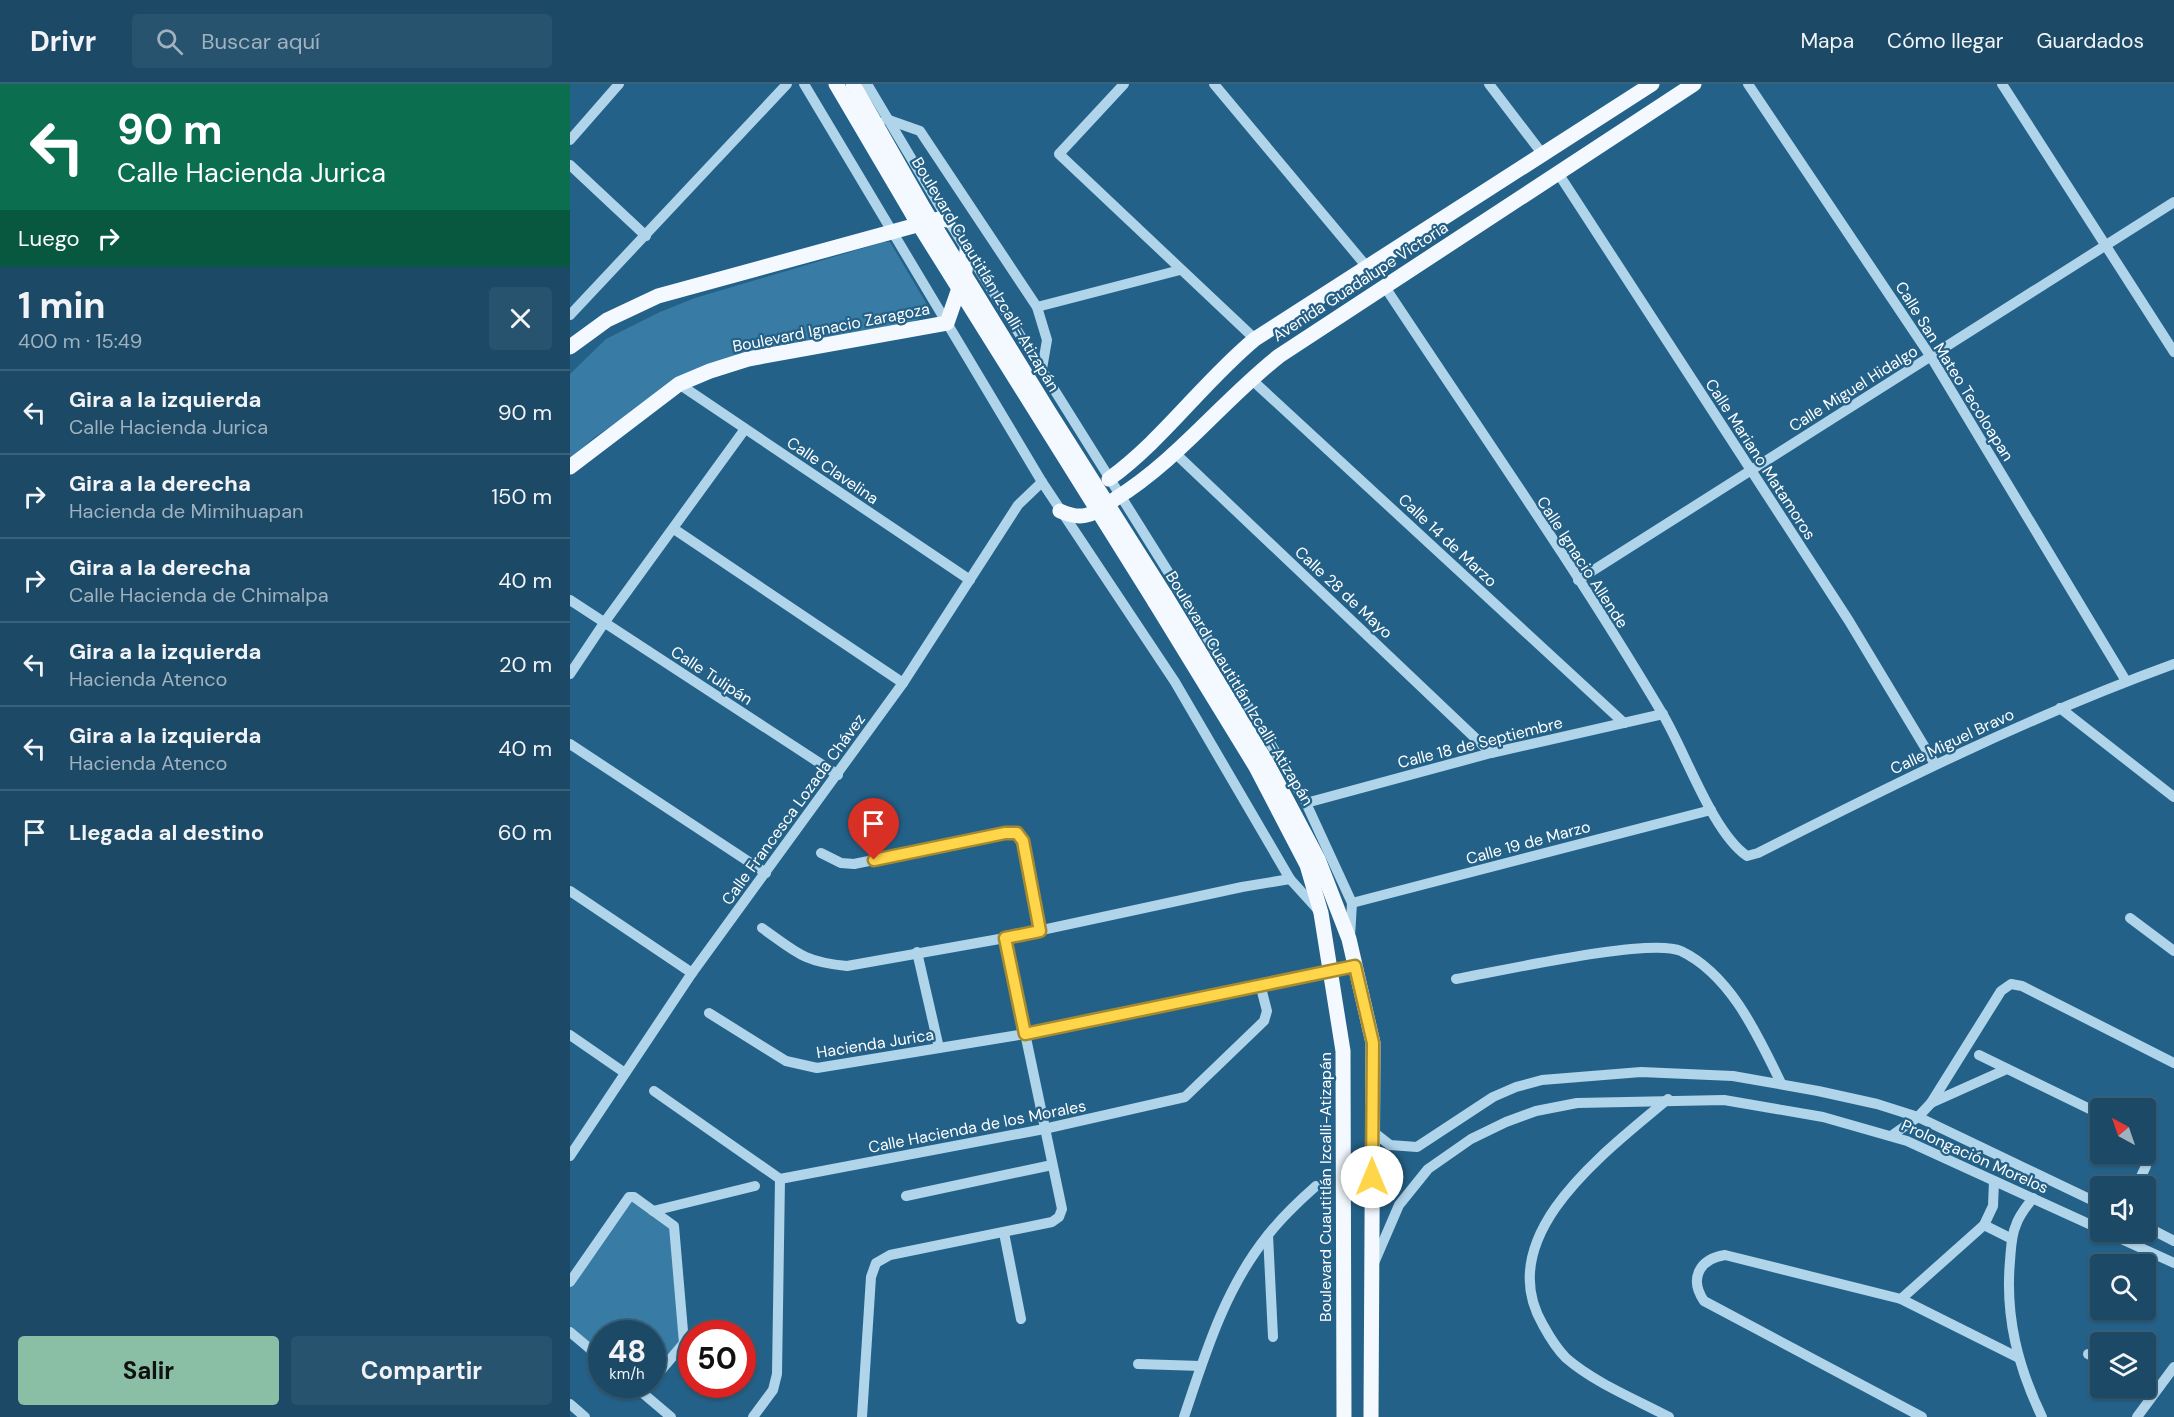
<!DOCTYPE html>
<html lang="es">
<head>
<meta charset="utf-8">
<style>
	body { margin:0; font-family:"DM Sans",sans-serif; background:#28536f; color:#f1f3f6; height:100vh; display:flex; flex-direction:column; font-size:22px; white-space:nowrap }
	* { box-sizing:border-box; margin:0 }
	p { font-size:20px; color:#a0b2bf }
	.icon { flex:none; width:33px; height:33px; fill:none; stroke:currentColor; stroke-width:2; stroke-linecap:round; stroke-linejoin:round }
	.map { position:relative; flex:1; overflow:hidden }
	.side { display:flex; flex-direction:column; background:#1b4966; width:570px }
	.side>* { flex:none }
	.banner { background:#0b6e4f; color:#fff; overflow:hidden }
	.needle { width:39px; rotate:320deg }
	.tools { position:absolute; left:1520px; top:1014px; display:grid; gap:12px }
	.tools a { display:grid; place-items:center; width:66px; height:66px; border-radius:6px; background:#1b4966; box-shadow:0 2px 4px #0004,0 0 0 2px #39617a; font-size:30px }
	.speed { position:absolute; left:18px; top:1236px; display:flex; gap:12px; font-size:30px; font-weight:700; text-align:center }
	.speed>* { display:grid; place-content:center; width:78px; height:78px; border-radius:50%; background:#1b4966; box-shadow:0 2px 4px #0004,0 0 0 2px #39617a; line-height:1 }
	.speed small { font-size:15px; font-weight:400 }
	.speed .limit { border:9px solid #d22; background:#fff; color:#111 }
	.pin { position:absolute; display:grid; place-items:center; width:51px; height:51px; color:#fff; margin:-62px -26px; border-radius:50% 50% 50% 0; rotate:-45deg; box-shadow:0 0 6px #0007 }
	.pin .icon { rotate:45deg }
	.me { position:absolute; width:66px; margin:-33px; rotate:0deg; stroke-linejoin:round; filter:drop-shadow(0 0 4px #0008) }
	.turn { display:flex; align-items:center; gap:21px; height:126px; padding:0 18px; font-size:27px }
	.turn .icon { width:78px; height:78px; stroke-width:2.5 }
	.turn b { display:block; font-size:42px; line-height:51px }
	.then { display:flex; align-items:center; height:57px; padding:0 18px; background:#0003; gap:12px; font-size:22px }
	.round { display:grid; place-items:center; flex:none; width:63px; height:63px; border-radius:6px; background:#28536f }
	.head { display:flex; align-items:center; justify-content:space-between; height:102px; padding:0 18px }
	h1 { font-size:36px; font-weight:700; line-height:45px }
	.action { display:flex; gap:12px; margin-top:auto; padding:12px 18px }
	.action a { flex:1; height:69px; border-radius:6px; background:#8abfa5; color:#111; font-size:24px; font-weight:700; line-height:69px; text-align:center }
	.action a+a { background:#28536f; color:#f1f3f6 }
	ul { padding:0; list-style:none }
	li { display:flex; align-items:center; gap:18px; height:84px; padding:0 18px; border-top:2px solid #39617a }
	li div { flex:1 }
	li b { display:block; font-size:22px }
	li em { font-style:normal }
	header { display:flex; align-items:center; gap:36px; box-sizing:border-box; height:84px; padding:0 30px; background:#1b4966; border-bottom:2px solid #39617a }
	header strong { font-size:28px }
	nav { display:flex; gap:33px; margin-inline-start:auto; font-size:21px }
	.search { width:420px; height:54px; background:#28536f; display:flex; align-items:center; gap:15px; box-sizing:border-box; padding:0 21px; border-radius:6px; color:#a0b2bf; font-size:22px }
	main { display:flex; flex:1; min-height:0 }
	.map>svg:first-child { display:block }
	.green { fill:#387ca5 }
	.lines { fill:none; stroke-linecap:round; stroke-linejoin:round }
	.minor { stroke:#b0d4e9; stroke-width:10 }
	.major { stroke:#f3f9fe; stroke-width:15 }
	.major-bridge { stroke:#f3f9fe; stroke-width:15 }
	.route-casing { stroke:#a68a30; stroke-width:15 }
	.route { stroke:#ffd54a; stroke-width:10 }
	.labels { text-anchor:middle; stroke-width:4.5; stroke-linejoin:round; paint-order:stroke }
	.street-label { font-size:16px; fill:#fff; stroke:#246188 }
</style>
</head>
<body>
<header>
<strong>Drivr</strong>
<div class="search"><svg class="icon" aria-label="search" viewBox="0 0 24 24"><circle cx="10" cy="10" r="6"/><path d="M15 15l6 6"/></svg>Buscar aquí</div>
<nav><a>Mapa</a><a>Cómo llegar</a><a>Guardados</a></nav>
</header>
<main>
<section class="side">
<div class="banner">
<div class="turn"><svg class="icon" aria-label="left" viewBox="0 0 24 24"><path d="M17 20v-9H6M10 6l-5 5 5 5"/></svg><div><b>90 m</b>Calle Hacienda Jurica</div></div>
<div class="then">Luego<svg class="icon" aria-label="right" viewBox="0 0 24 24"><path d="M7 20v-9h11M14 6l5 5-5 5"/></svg></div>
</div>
<div class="head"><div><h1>1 min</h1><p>400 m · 15:49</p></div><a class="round"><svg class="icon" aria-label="close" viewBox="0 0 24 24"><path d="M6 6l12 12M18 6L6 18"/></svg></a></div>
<ul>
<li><svg class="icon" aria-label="left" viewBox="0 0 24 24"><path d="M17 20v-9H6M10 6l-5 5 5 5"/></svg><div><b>Gira a la izquierda</b><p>Calle Hacienda Jurica</p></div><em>90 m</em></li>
<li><svg class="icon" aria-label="right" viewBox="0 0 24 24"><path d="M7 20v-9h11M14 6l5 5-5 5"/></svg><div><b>Gira a la derecha</b><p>Hacienda de Mimihuapan</p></div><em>150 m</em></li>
<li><svg class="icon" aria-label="right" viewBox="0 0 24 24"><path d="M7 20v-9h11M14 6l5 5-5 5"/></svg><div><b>Gira a la derecha</b><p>Calle Hacienda de Chimalpa</p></div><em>40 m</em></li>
<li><svg class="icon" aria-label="left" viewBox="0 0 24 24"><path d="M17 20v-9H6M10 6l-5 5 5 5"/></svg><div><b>Gira a la izquierda</b><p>Hacienda Atenco</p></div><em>20 m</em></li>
<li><svg class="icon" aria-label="left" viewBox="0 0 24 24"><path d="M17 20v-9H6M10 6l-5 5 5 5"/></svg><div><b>Gira a la izquierda</b><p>Hacienda Atenco</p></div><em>40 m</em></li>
<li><svg class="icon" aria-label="arrive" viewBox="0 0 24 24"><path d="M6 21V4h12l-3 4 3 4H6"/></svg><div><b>Llegada al destino</b></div><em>60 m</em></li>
</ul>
<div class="action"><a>Salir</a><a>Compartir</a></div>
</section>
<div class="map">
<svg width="1604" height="1333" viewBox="0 0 1604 1333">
	<rect width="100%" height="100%" fill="#246188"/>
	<g class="green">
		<polygon points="314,158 320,158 356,219 356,227 350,234 332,244 114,293 25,353 0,374 0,290 36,255 90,228 125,214"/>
		<polygon points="59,1113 104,1142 114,1252 83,1297 82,1250 32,1250 31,1275 0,1248 0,1198"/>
	</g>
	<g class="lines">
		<g class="minor">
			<polyline points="234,0 472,398 605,598 720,795 749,827"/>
			<polyline points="297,0 378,136 597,486 736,719 782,819 780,853"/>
			<polyline points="554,0 489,70 685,255"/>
			<polyline points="644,0 797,183"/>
			<polyline points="919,0 974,72"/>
			<polyline points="1178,0 1361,273 1556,597"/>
			<polyline points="1432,0 1604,268"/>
			<polyline points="316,35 350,47 467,223 477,256 472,285"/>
			<polyline points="0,56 49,0"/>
			<polyline points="0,81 76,152"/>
			<polyline points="988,89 1279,537 1365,680"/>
			<path d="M815 203C908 344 1006 484 1092 629 1115 667 1142 748 1177 772L1188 769C1324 700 1460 632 1604 580"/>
			<polyline points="467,223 610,186"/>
			<polyline points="0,231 217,0"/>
			<polyline points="681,295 1054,639"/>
			<polyline points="109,300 400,496"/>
			<polyline points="606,370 921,669"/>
			<polyline points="104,445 333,599"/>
			<polyline points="1008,496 1604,118"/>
			<polyline points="0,516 268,691"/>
			<polyline points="0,590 34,539 175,345"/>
			<polyline points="1490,624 1604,713"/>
			<polyline points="0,660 196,789"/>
			<polyline points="736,719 921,669 1093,630"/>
			<polyline points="251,769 271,779 284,780 436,749 447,749 453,757 470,847"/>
			<polyline points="0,807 122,889"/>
			<polyline points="782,819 1141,726"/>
			<polyline points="1560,834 1604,867"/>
			<path d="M192 844C226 868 233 878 277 882L435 854 672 803 720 795"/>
			<polyline points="347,868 369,964"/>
			<path d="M886 895C927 888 1079 853 1111 867 1161 891 1188 952 1211 999"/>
			<polyline points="139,929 216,977 247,984 455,950 785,883"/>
			<polyline points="0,951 55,989"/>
			<polyline points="1409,971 1530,1030"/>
			<polyline points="84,1007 210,1095 474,1045 615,1013 694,937 697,927 690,900"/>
			<path d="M1098 1015C1038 1066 920 1151 973 1241 979 1252 987 1265 996 1274 1025 1299 1065 1315 1099 1333"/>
			<polyline points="1361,1019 1437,985"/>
			<polyline points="802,1047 820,1061 847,1063 923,1013 946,1003 972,996 1071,988 1163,992 1248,1007 1307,1020 1348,1033 1530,1120"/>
			<polyline points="1321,1052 1348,1033 1361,1019 1431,907 1441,900 1452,902 1604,979"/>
			<polyline points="0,1072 122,889 333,599 448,421 472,398"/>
			<polyline points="1567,1101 1576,1082 1569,1070"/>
			<polyline points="336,1112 482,1081"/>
			<path d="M1463 1114C1457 1122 1449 1131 1446 1141 1441 1152 1441 1165 1440 1177 1435 1233 1448 1283 1472 1333"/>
			<polyline points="83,1127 185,1102"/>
			<polyline points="1414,1141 1442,1155"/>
			<polyline points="1575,1142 1604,1157"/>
			<polyline points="1536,1148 1604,1179"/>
			<polyline points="434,1149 451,1235"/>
			<polyline points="698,1151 703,1253"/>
			<polyline points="804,1179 829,1121 858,1085 901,1055 936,1038 966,1027 1007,1019 1154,1016 1253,1033 1337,1057 1530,1145"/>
			<polyline points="0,1198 59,1113 64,1113 104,1142 114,1259 82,1297"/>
			<polyline points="1331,1215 1414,1141 1423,1122 1424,1097"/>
			<polyline points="0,1248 32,1275"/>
			<polyline points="1518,1270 1530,1276"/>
			<polyline points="568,1280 631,1282"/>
			<polyline points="1575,1297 1589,1303"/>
			<polyline points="62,1300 101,1333"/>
			<polyline points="0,1320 15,1333"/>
			<polyline points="183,1333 203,1306 207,1290 210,1095"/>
			<polyline points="292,1333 301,1193 306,1179 320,1171 482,1138 489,1133 492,1125 435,854"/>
			<path d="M614 1333C635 1270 655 1204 698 1151 712 1133 729 1117 746 1102"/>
			<path d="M1352 1333 1134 1217C1119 1195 1129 1175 1155 1171L1331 1215 1447 1273"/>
			<polyline points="1567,1333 1604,1283"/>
		</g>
		<g class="major">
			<polyline points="266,0 343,131"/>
			<polyline points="283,0 354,125"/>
			<polyline points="0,263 37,236 88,212 369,135 378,136"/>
			<polyline points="0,383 109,300 140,287 178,275 377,239 395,187 397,166"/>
			<path d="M539 395C594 355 633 298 685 255L1082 0"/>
			<path d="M490 427C499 431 508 434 517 431 527 429 537 420 545 415 608 376 652 317 709 272L1124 0"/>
			<polyline points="595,511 696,677 748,775 779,855 803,959 801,1333"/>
			<polyline points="585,518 686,683 737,781 751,829 773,967 774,1333"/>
		</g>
		<g class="major-bridge">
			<polyline points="354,125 479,328 595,511"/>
			<polyline points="343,131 585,518"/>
		</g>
	</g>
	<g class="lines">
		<defs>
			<polyline id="route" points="304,776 435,749 447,749 453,757 470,847 435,854 455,950 785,882 803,959 802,1093"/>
		</defs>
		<use href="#route" class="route-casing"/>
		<use href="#route" class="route"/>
	</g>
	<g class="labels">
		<g class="street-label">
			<text transform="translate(416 190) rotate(59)" y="6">Boulevard Cuautitlán Izcalli-Atizapán</text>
			<text transform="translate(790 197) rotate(-33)" y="6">Avenida Guadalupe Victoria</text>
			<text transform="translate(261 243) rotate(-11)" y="6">Boulevard Ignacio Zaragoza</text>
			<text transform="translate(1385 287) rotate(58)" y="6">Calle San Mateo Tecoloapan</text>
			<text transform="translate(1283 304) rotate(-32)" y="6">Calle Miguel Hidalgo</text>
			<text transform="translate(1191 375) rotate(57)" y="6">Calle Mariano Matamoros</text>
			<text transform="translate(263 386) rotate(34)" y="6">Calle Clavelina</text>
			<text transform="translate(878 456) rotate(43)" y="6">Calle 14 de Marzo</text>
			<text transform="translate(1013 478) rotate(57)" y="6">Calle Ignacio Allende</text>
			<text transform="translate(774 508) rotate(43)" y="6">Calle 28 de Mayo</text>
			<text transform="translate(142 591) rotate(33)" y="6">Calle Tulipán</text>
			<text transform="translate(670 604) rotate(59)" y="6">Boulevard Cuautitlán Izcalli-Atizapán</text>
			<text transform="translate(1382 657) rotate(-25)" y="6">Calle Miguel Bravo</text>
			<text transform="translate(910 658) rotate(-14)" y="6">Calle 18 de Septiembre</text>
			<text transform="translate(223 725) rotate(-54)" y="6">Calle Francesca Lozada Chávez</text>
			<text transform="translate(958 758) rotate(-15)" y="6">Calle 19 de Marzo</text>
			<text transform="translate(305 959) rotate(-9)" y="6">Hacienda Jurica</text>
			<text transform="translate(407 1042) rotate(-11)" y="6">Calle Hacienda de los Morales</text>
			<text transform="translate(1405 1072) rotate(24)" y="6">Prolongación Morelos</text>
			<text transform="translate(755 1103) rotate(-90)" y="6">Boulevard Cuautitlán Izcalli-Atizapán</text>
		</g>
	</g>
</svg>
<div class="tools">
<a><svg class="needle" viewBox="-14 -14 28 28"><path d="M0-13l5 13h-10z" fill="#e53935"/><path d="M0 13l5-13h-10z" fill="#a0b2bf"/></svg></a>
<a><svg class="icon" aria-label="sound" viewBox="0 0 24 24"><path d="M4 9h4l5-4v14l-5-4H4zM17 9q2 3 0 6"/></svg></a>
<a><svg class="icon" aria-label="search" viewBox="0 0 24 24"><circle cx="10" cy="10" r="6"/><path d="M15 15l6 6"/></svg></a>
<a><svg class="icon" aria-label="layers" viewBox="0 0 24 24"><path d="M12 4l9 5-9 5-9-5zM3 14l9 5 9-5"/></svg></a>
</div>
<div class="speed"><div>48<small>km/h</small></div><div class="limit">50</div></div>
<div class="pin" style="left:304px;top:776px;background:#d93025"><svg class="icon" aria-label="arrive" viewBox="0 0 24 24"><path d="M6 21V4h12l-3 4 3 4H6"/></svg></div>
<svg class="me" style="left:802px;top:1093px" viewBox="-20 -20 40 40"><circle r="19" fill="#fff"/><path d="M0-13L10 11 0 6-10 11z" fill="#ffd54a"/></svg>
</div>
</main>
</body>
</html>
